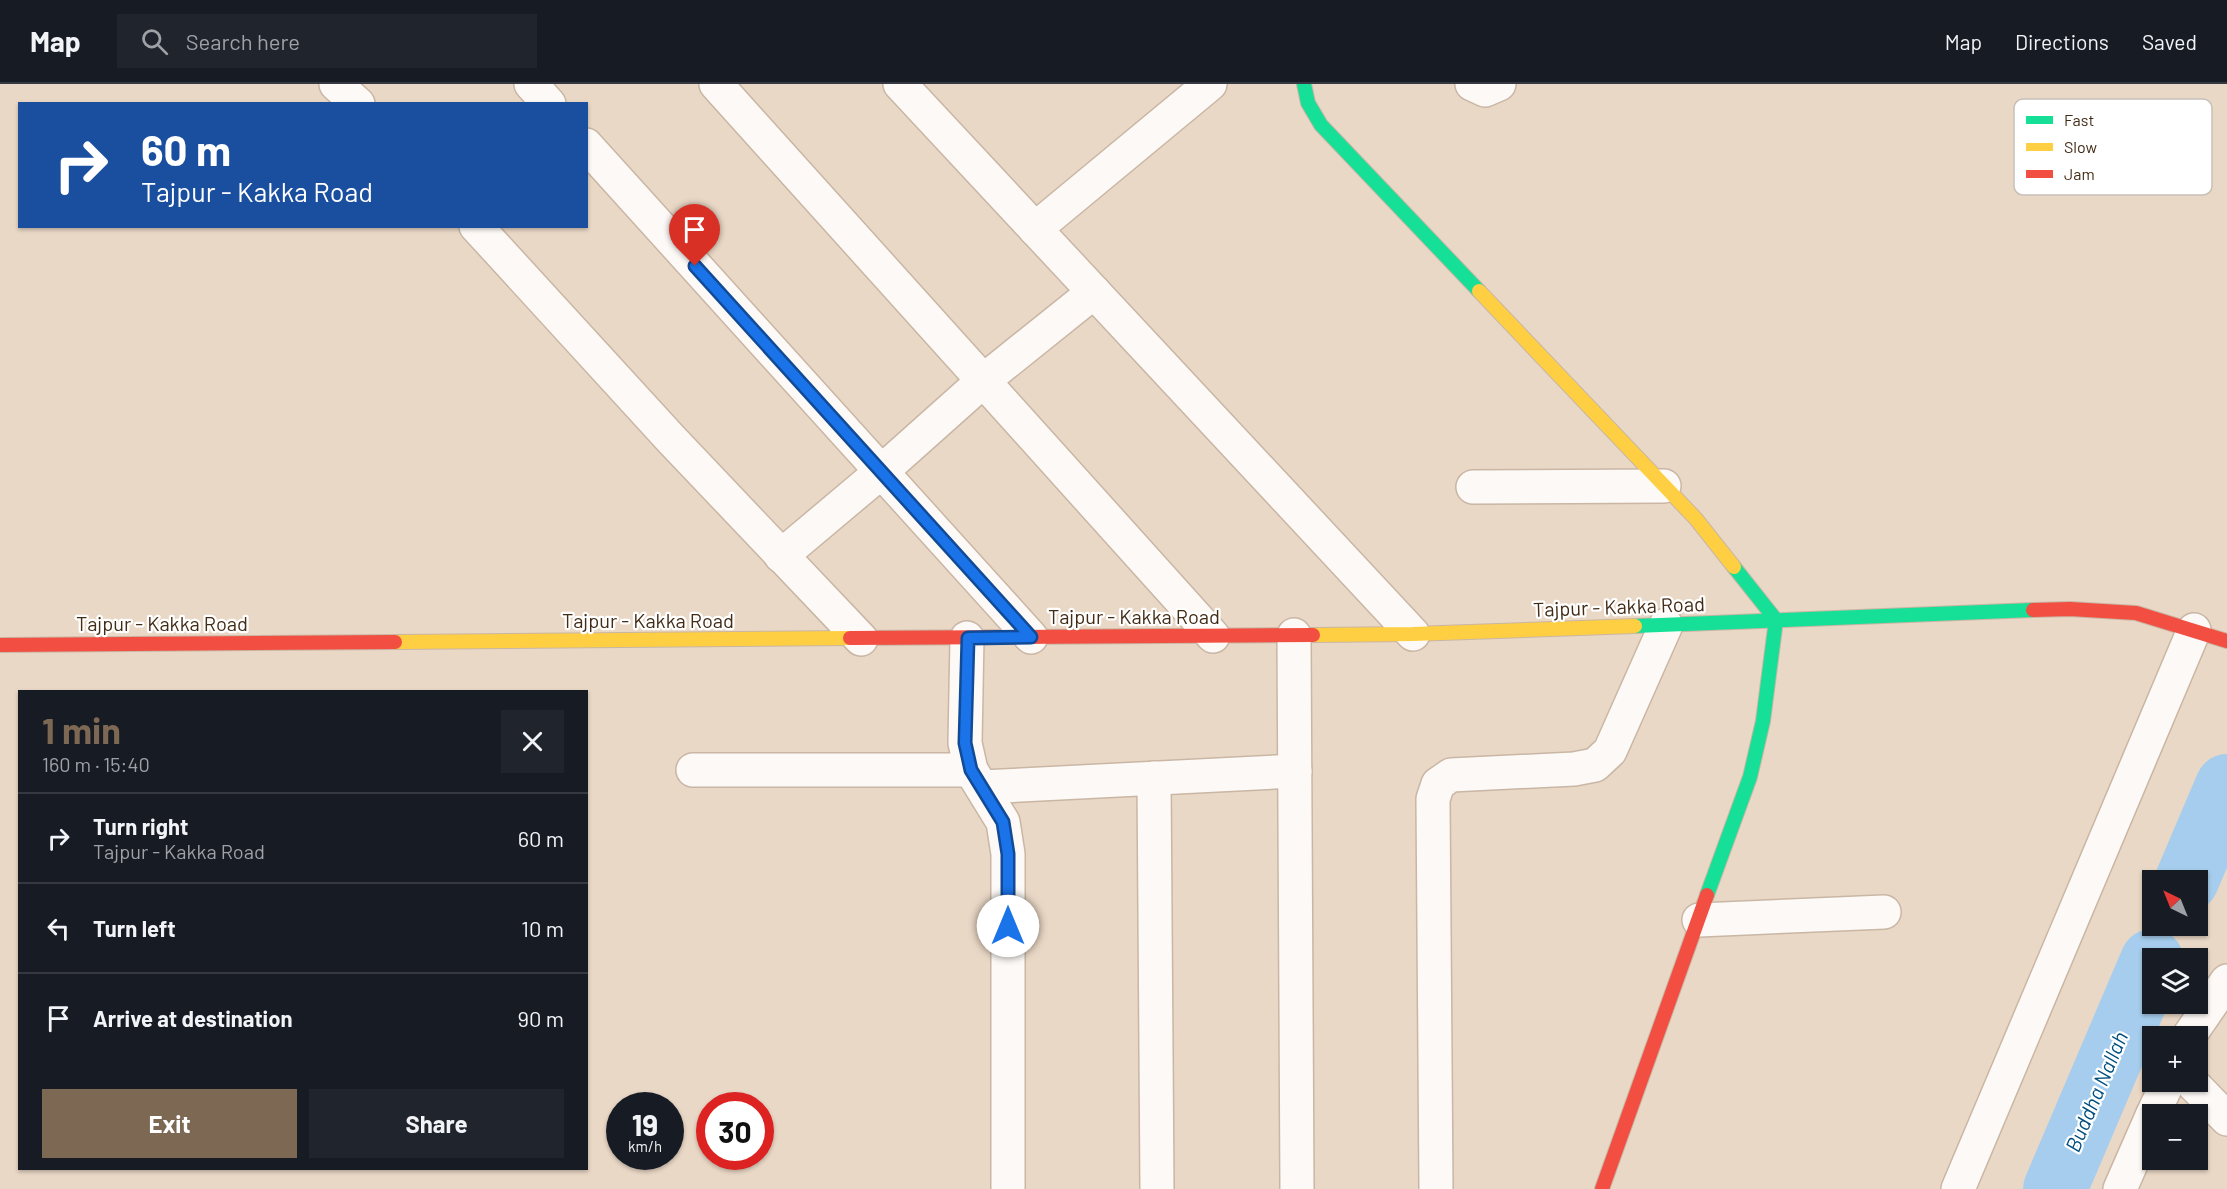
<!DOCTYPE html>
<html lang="en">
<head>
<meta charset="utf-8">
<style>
	body { margin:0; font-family:Barlow,sans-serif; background:#20242c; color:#f1f3f6; height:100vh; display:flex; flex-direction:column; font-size:22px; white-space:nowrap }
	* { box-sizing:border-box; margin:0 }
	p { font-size:20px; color:#9ea1a6 }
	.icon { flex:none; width:33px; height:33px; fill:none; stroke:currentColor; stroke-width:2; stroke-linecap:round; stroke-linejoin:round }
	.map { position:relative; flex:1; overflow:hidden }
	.panel { position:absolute; left:18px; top:606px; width:570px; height:480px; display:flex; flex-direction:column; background:#171b24; border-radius:0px; box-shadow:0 2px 4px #0004 }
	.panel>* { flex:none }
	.hud { position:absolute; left:18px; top:18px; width:570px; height:126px; border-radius:0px; box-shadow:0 2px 4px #0004; background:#1a4fa0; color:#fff; overflow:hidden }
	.needle { width:39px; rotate:317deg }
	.fabs { position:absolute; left:2142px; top:786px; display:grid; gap:12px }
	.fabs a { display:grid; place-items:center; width:66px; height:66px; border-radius:0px; background:#171b24; box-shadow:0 2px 4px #0004; font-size:30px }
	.speed { position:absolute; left:606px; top:1008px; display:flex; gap:12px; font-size:30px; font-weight:700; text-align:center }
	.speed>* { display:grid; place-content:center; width:78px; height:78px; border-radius:50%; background:#171b24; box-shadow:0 2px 4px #0004; line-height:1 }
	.speed small { font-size:15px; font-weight:400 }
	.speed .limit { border:9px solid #d22; background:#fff; color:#111 }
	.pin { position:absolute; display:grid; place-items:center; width:51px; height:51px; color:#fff; margin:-62px -26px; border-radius:50% 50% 50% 0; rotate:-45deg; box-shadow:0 0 6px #0007 }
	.pin .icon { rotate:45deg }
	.me { position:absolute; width:66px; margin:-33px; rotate:0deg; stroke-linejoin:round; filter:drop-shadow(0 0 4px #0008) }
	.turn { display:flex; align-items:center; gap:21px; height:126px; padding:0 24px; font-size:27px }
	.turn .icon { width:78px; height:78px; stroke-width:2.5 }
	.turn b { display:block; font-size:42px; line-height:51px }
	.round { display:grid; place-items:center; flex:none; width:63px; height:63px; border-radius:0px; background:#20242c }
	.head { display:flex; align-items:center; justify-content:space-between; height:102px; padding:0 24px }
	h1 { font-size:36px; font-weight:700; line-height:45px; color:#7d6854 }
	.cta { display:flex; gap:12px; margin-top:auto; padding:12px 24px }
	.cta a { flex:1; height:69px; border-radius:0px; background:#7d6854; color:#fff; font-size:24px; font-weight:700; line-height:69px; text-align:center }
	.cta a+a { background:#20242c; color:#f1f3f6 }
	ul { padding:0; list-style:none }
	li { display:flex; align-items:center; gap:18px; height:90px; padding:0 24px; border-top:2px solid #363941 }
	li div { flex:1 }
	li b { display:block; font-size:22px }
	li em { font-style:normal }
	header { display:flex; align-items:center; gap:36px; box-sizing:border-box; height:84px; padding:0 30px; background:#171b24; border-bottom:2px solid #363941 }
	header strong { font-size:28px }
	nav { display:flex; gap:33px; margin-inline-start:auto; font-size:21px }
	.search { width:420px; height:54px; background:#20242c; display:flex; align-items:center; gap:15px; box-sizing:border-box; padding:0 21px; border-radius:0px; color:#9ea1a6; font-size:22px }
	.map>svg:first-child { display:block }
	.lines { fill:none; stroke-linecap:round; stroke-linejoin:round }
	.river { stroke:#a6cded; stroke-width:64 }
	.street-casing { stroke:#c9b6a4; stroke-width:36 }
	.fast-casing { stroke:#c9b6a4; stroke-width:16 }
	.slow-casing { stroke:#c9b6a4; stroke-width:16 }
	.jam-casing { stroke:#c9b6a4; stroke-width:16 }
	.street { stroke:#fcf9f6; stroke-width:33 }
	.fast { stroke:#16e098; stroke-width:14 }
	.slow { stroke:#ffcf43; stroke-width:14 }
	.jam { stroke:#f24e42; stroke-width:14 }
	.route-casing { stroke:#114b97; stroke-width:15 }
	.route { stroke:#1a73e8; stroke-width:10 }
	.labels { text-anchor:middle; stroke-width:4.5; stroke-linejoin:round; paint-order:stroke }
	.street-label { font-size:20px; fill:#422c16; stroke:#fff }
	.water-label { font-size:21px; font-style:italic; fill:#004f7f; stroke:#fff }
	.key { fill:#fff; stroke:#c6c0b9; stroke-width:1.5 }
	.key-label { font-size:16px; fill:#422c16 }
</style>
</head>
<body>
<header>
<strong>Map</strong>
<div class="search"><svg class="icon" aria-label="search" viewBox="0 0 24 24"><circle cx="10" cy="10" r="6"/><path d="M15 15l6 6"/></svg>Search here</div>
<nav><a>Map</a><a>Directions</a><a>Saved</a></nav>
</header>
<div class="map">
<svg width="2227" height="1105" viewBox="0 0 2227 1105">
	<rect width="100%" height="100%" fill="#ead8c6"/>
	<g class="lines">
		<g class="river">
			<polyline points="2187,796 2227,702"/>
			<polyline points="2055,1105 2152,877"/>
		</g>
		<defs>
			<g id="street">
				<polyline points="336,0 358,20"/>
				<polyline points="531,0 549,20"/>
				<polyline points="716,0 1213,552"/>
				<polyline points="900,0 1413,550"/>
				<polyline points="1472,0 1485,6 1499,0"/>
				<polyline points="586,61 1031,553"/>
				<polyline points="476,142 671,355 861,555"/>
				<polyline points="1035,145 1210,0"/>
				<polyline points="1473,403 1664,402"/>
				<polyline points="781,472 881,388 983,297 1094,208"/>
				<polyline points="1294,551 1297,1105"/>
				<polyline points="967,554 965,659 971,686 1003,738 1008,770 1008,1105"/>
				<polyline points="693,686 971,686"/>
				<polyline points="1154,694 1157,1105"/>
				<polyline points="982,703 1295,687"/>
				<polyline points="1699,836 1884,828"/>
				<polyline points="2189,952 2227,897"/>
				<polyline points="2191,998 2227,1035"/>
				<polyline points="2153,1030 2168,998"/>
				<polyline points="1436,1105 1433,715 1438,700 1451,691 1574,685 1595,681 1610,667 1666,541"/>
				<polyline points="1958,1105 2194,546"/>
				<polyline points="2120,1105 2152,1032"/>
			</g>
			<g id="fast">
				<polyline points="1304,0 1308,19 1321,41 1479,207"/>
				<polyline points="1635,542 2033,526"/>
				<polyline points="1707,811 1750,693 1763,637 1776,536 1734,483"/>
			</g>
			<g id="slow">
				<polyline points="1479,207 1696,435 1734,483"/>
				<polyline points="1313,551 1413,550 1635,542"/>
				<polyline points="395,558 850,554"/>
			</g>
			<g id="jam">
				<polyline points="2033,526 2070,525 2136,529 2227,557"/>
				<polyline points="850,554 1313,551"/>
				<polyline points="0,561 395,558"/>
				<polyline points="1602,1105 1707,811"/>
			</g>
		</defs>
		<use href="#street" class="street-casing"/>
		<use href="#fast" class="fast-casing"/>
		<use href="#slow" class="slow-casing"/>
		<use href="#jam" class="jam-casing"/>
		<use href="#street" class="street"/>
		<use href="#fast" class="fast"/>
		<use href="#slow" class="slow"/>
		<use href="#jam" class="jam"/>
	</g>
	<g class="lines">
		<defs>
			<polyline id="route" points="695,182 1031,553 968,554 965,659 971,686 1003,738 1008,770 1008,842"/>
		</defs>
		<use href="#route" class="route-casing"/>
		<use href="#route" class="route"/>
	</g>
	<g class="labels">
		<g class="street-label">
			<text transform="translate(1619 523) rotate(-2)" y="7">Tajpur - Kakka Road</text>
			<text x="1134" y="540">Tajpur - Kakka Road</text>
			<text x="648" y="544">Tajpur - Kakka Road</text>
			<text x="162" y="547">Tajpur - Kakka Road</text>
		</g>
		<g class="water-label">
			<text transform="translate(2097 1008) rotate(-67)" y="7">Buddha Nallah</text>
		</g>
	</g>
	<rect x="2014" y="15" width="198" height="96" rx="9" class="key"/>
	<rect x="2026" y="32" width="27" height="8" fill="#16e098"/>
	<rect x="2026" y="59" width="27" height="8" fill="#ffcf43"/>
	<rect x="2026" y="86" width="27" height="8" fill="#f24e42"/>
	<g class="key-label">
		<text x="2064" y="42">Fast</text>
		<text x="2064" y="69">Slow</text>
		<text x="2064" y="96">Jam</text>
	</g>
</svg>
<div class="fabs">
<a><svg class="needle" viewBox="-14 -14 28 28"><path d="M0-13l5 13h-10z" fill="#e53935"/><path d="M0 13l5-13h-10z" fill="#9ea1a6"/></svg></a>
<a><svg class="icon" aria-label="layers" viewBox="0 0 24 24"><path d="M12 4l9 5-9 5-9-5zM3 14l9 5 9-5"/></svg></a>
<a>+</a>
<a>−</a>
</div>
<div class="speed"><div>19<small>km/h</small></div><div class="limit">30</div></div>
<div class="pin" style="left:695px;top:182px;background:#d93025"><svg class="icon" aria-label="arrive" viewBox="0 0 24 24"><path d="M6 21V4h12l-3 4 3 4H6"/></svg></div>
<svg class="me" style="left:1008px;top:842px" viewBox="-20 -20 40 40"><circle r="19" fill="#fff"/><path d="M0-13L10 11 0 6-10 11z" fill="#1a73e8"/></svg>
<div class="hud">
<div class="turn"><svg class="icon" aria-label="right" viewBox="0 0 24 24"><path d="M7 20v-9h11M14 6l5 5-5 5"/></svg><div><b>60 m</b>Tajpur - Kakka Road</div></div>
</div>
<section class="panel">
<div class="head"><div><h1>1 min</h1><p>160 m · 15:40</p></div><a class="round"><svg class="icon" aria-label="close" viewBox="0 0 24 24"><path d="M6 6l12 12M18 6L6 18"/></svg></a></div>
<ul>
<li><svg class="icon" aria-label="right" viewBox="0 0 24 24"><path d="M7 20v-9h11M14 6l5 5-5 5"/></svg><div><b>Turn right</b><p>Tajpur - Kakka Road</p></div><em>60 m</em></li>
<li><svg class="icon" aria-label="left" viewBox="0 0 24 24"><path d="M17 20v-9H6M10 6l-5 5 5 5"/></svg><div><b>Turn left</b></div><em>10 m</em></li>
<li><svg class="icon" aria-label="arrive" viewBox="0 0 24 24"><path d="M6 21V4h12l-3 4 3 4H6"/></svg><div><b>Arrive at destination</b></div><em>90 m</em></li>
</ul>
<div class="cta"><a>Exit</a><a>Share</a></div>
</section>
</div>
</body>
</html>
